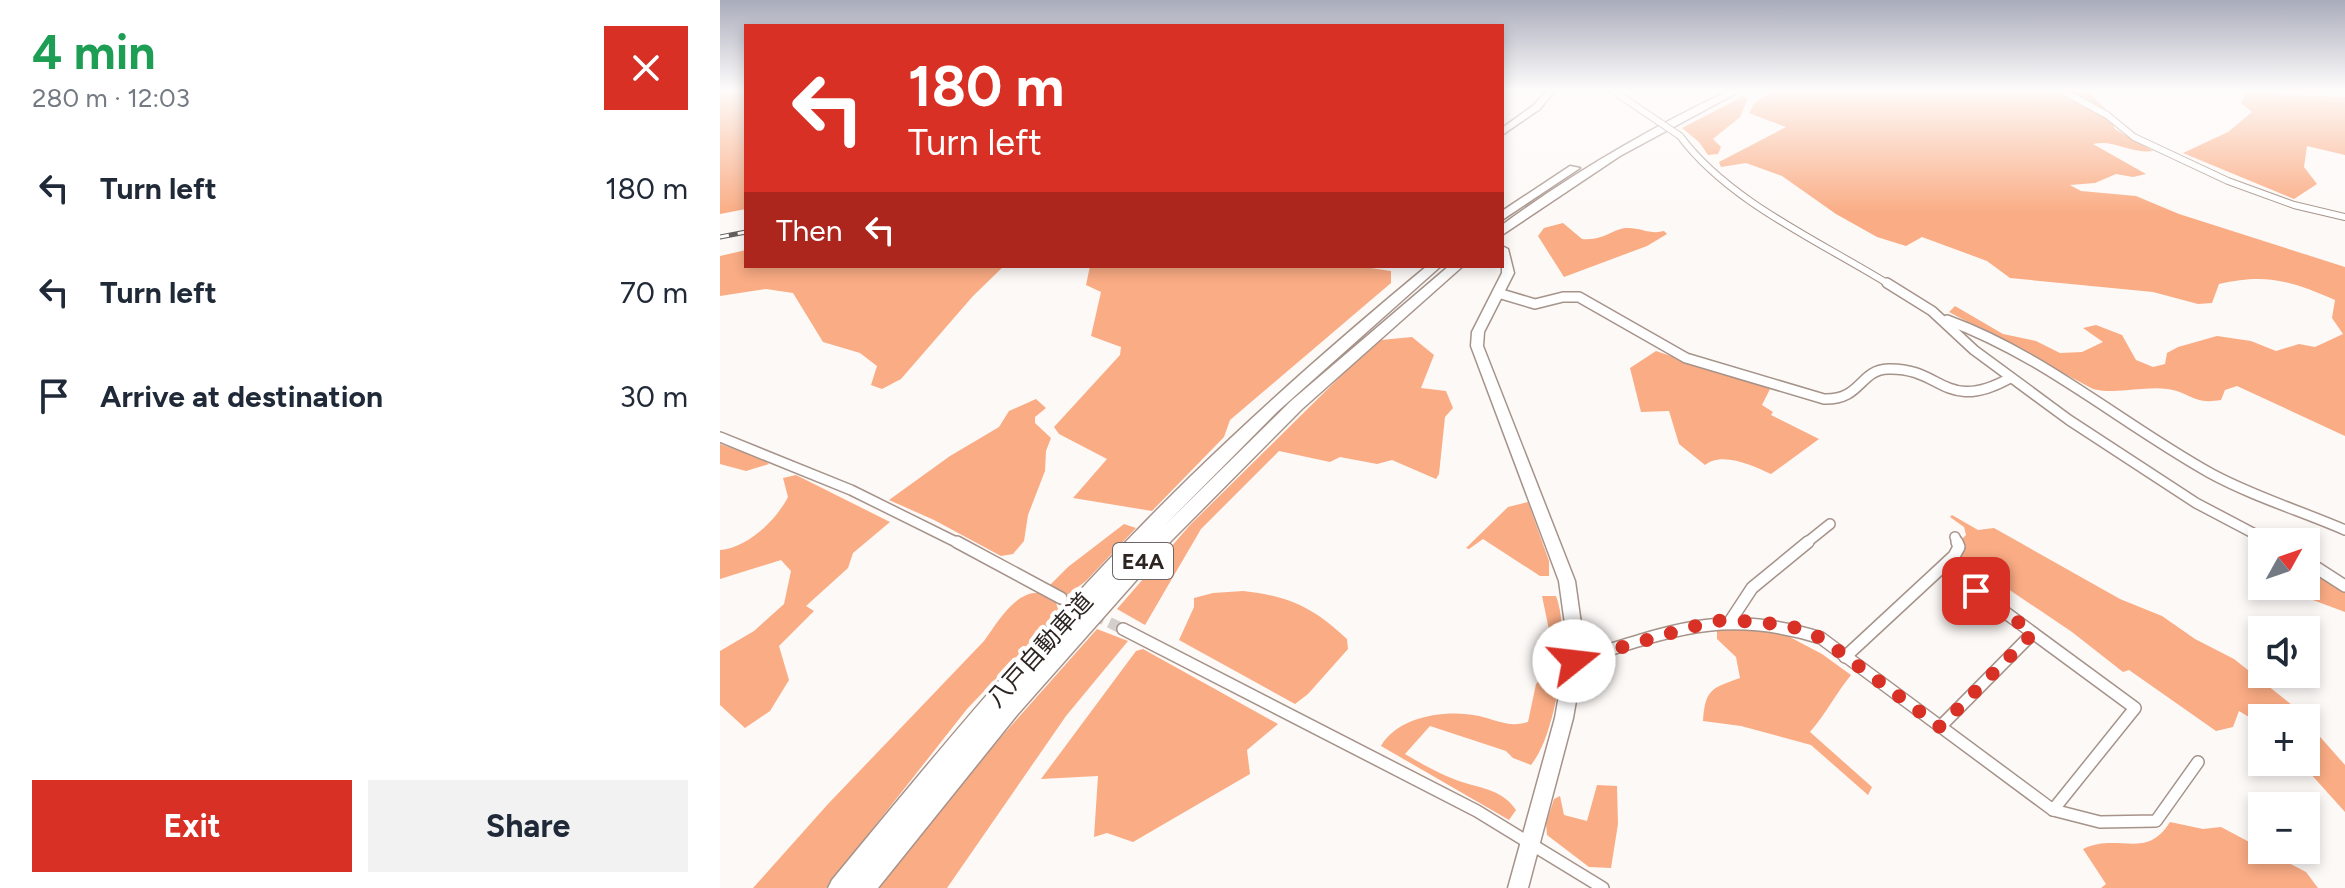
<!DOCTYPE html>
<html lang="en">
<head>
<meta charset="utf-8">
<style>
	body { margin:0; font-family:Figtree,"Noto Sans JP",sans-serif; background:#f2f2f3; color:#1f2937; height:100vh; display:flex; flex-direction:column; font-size:30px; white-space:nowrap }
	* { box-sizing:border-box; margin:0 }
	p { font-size:26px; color:#747a83 }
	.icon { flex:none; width:44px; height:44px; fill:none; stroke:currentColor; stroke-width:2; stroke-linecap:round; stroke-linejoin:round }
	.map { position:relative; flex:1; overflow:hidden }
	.side { display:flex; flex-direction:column; background:#fff; width:720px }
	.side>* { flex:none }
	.banner { position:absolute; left:24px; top:24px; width:760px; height:244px; border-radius:0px; box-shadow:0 4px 12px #0003; background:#d93025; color:#fff; overflow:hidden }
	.needle { width:52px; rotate:50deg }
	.buttons { position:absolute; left:1528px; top:528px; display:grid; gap:16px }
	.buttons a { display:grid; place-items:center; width:72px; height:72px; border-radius:0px; background:#fff; box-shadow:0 4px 12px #0003; font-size:40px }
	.pin { position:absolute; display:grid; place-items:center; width:68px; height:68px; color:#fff; margin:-34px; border-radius:16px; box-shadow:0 4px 12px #0006 }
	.me { position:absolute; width:88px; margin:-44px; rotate:74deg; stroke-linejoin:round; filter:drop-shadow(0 0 6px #0008) }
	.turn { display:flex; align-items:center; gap:28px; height:168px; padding:0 32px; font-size:36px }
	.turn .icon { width:104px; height:104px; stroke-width:2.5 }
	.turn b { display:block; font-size:56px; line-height:68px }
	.then { display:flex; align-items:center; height:76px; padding:0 32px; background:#0003; gap:16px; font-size:30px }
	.round { display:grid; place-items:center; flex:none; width:84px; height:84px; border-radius:0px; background:#f2f2f3 }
	.headline { display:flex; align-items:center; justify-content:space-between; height:136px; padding:0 32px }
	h1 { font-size:48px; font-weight:700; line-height:60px; color:#1e9e55 }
	.primary-button { display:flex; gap:16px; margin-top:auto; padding:16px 32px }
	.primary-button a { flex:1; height:92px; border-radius:0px; background:#d93025; color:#fff; font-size:32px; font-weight:700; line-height:92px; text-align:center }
	.primary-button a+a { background:#f2f2f3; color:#1f2937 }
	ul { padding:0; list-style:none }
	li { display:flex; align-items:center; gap:24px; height:104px; padding:0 32px }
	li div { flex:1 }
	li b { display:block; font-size:30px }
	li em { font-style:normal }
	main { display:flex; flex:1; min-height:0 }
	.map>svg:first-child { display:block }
	.forest { fill:#faac84 }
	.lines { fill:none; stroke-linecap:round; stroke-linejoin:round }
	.street-tunnel { stroke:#d3cfcc; stroke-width:11; stroke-dasharray:11 6; stroke-linecap:butt }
	.street-far2-casing { stroke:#a6938a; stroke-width:8 }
	.street-far1-casing { stroke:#a6938a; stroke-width:12 }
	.street-casing { stroke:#a6938a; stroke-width:14 }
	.secondary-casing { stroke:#a6938a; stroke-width:3 }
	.highway-casing { stroke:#a6938a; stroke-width:3 }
	.street-far2 { stroke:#fff; stroke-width:6 }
	.street-far1 { stroke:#fff; stroke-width:9 }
	.street { stroke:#fff; stroke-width:11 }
	.secondary { fill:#fff; fill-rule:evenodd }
	.highway { fill:#fff; fill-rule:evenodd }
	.rail-casing { stroke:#665f5d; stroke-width:5 }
	.rail { stroke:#fff; stroke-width:3; stroke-dasharray:9; stroke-linecap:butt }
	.street-bridge-casing { stroke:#a6938a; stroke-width:8; stroke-linecap:butt }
	.street-bridge { stroke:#fff; stroke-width:6 }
	.route { stroke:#d93025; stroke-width:14; stroke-dasharray:0 25.2 }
	.labels { text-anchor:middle; stroke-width:8; stroke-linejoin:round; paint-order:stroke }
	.shield { fill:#fff; stroke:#6c6664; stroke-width:2 }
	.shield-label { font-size:22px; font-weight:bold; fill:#2d2522 }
	.street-label { font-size:24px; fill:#2d2522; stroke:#fff }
</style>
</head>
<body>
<main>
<section class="side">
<div class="headline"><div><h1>4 min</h1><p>280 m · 12:03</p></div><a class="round" style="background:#d93025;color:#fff"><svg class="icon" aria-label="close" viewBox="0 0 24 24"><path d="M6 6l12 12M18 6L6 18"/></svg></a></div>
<ul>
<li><svg class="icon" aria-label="left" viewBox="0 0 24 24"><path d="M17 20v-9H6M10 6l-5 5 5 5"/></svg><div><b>Turn left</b></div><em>180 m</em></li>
<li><svg class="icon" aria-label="left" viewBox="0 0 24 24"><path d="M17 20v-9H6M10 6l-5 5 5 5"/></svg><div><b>Turn left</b></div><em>70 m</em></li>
<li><svg class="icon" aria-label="arrive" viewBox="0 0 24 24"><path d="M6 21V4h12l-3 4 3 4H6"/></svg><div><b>Arrive at destination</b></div><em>30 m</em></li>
</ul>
<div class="primary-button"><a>Exit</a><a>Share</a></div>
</section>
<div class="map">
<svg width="1625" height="888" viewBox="0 0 1625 888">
	<rect width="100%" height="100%" fill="#fdf9f7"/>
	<g class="forest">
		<polygon points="0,90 26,90 26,209 0,214"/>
		<path d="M1054 90H1367L1388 112 1395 129 1433 151C1410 154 1394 139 1373 144L1426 174 1413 177 1396 174 1375 183 1350 185 1361 191 1416 196 1459 214 1625 267V436L1517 386 1505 390 1501 400C1472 405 1471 392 1447 389 1422 386 1397 395 1373 389L1229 312 1235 306 1283 334 1316 341 1340 353 1362 352 1383 342 1363 328 1376 325 1402 335 1416 360 1433 367 1445 364 1447 353 1458 347 1497 336 1531 341 1556 351 1579 344 1595 347 1623 334 1612 318 1615 300C1571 281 1547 273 1499 284L1492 303 1478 304 1433 292 1290 278 1267 261 1202 237 1186 246 1157 237 1116 214 1062 176 1026 163 1001 167 999 162 1066 127 1029 113 1034 103Z"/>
		<polygon points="1525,93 1625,97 1625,155 1587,146 1584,167 1597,184 1574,199 1463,153 1508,132 1532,112 1521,103"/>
		<polygon points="1024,96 1028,98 1020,117 993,139 1001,147 998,154 988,155 979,142 962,128"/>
		<path d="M843 223 862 239C884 241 892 229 906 228 920 227 930 235 944 231L947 234 927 246 844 277 818 236 824 228Z"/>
		<polygon points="26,250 26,266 284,266 253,296 181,379 162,389 151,385 157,366 140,353 103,342 73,293 46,289 0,296 0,256"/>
		<polygon points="370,266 638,266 671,271 671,283 510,420 504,437 432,511 353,498 387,459 339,434 334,427 400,355 401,347 371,336 381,292 366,285"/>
		<polygon points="692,337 714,355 701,388 726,391 733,408 725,417 719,474 716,479 672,460 657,464 620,457 610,462 559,451 481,529 425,625 397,609 470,525 633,364 661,340"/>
		<path d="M936 351 1050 389 1042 405 1053 412 1051 415 1099 439 1051 474C1033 466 1003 451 985 465L959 444 949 411 921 412 910 368Z"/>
		<polygon points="316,399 326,408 315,417 315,423 331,438 326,451 325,471 308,515 304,541 293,554 281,556 214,520 169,500 230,456 279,427 289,411"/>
		<polygon points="0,444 40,458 49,464 26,471 0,464"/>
		<path d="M76 475 170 522 133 553 128 568 86 606 94 611 59 646 69 680 50 711 25 728 0 705V651L34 631 64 604 71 571 61 560 0 579V550C28 548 56 520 68 497L63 478Z"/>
		<polygon points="808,502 829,561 829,576 820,576 763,539 749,549 746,548 788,507"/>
		<polygon points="1232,515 1258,530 1274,528 1400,599 1442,616 1475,639 1514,659 1577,709 1583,718 1542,718 1542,725 1519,711 1513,727 1496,731 1409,670 1403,672 1352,632 1248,562 1238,569 1234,566 1244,548 1241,540 1246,535 1244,527 1230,517"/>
		<path d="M404 524 416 528 366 581 336 603 339 612 247 709 106 888H33L108 804 264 641C278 622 296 589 322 593L348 567Z"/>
		<polygon points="1542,570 1542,586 1586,586 1586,574 1604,578 1625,591 1625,612 1574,593 1566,596 1538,584 1535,572"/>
		<path d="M523 591C569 596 593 607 627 639L628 649 588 694 575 704 459 640 474 607V598L493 593Z"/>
		<path d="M822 596H836C851 634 837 734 811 765L793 758 786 751 710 726 685 754C702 764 723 776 742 782 764 789 782 790 796 810L789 820 661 746C678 716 727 709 759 716 777 720 789 728 808 722L816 684 827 673 832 644Z"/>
		<path d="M1015 626 1064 634 1102 654 1131 675C1116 693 1106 714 1090 732L1152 787 1148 795 1091 745 1021 726 983 721C985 689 992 688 1020 678L1016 657 997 639V628Z"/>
		<polygon points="377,629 408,641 346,716 227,888 157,888 265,755"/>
		<polygon points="423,649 558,724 527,750 530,774 413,842 387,833 374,837 378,776 321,779 416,651"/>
		<polygon points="1586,721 1625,765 1625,812 1580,762 1586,762"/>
		<polygon points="877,785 897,786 898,824 891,868 869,867 827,835 826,823 834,799 840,796 844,815 867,821"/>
		<path d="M1450 822 1483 829 1501 827 1586 872 1598 888H1381L1386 884 1363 849C1398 832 1426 861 1450 822Z"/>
	</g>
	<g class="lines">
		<polyline class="street-tunnel" points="374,615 403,629"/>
		<defs>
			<g id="street-far2">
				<polyline points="892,90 923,111"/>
				<polyline points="1341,90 1387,115 1414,137 1508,181 1574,205 1625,217"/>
				<path d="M960 136C1009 202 1101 242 1170 285"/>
			</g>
			<g id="street-far1">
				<polyline points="1167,283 1212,311 1254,350 1349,420 1476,503 1550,542"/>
				<path d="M778 293 815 304 843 297H859L966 358 1104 399C1142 400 1139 370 1168 369 1222 367 1225 414 1290 378"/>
				<path d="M1227 320C1323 355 1402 424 1490 473 1532 496 1581 511 1625 530"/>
				<polyline points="0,437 131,490 240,544"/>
				<polyline points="1235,537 1238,544"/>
				<polyline points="1085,544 1110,524"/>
			</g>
			<g id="street">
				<polyline points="237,542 341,598"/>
				<polyline points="1586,561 1625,586"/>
				<polyline points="1256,591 1415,708 1333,810"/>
				<polyline points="1011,620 1032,588 1088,542"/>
				<polyline points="403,629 757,811 883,888"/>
				<polyline points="1125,657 1234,556 1239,547 1237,542"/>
				<path d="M854 661C948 632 1002 607 1101 638L1333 810 1380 822 1436 821 1478 762"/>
				<polyline points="1220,727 1313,633"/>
			</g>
			<g id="secondary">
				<polygon points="827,90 835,90 820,109 782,135 782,128 814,105"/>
				<polygon points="782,246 788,249 794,273 764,332 763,346 855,581 862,631 863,661 853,718 808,888 788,888 835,718 845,661 846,631 839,581 751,346 752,332 782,273"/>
			</g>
			<g id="highway">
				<path d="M1010 90H1022L900 156 782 235V225C854 172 930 128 1010 90Z"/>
				<polygon points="850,166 860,168 782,220 782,211"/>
				<path d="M707 266H721L558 411 445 525 571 401 729 266H743L582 409 451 541 297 715 158 888H108L112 880C226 741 342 602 471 476 547 402 626 333 707 266Z"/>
			</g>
		</defs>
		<use href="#street-far2" class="street-far2-casing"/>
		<use href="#street-far1" class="street-far1-casing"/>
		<use href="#street" class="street-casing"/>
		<use href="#secondary" class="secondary-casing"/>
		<use href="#highway" class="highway-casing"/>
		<use href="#street-far2" class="street-far2"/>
		<use href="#street-far1" class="street-far1"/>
		<use href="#street" class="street"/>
		<use href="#secondary" class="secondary"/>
		<use href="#highway" class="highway"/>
		<defs>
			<polyline id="rail" points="0,237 26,232"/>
		</defs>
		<use href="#rail" class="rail-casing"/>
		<use href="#rail" class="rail"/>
		<defs>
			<polyline id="street-bridge" points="923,111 960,136"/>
		</defs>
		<use href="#street-bridge" class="street-bridge-casing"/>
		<use href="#street-bridge" class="street-bridge"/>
	</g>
	<linearGradient id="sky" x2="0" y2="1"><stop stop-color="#a9acbb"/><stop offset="0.42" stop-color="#fefcfb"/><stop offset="1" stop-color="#fefcfb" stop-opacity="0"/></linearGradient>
	<rect width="1625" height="214" fill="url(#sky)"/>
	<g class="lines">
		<polyline class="route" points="854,661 993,621 1011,620 1068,625 1101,638 1220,727 1313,633 1256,591"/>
	</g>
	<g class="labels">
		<rect class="shield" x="393" y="543" width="60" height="36" rx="6"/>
		<g class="shield-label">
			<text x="423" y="569">E4A</text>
		</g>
		<g class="street-label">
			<text transform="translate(320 650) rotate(-48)" y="8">八戸自動車道</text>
		</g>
	</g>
</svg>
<div class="buttons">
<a><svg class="needle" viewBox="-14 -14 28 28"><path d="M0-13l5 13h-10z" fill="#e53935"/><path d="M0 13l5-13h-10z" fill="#747a83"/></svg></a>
<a><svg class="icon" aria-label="sound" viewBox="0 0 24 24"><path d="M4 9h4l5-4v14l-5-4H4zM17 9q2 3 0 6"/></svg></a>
<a>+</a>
<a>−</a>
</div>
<div class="pin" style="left:1256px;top:591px;background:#d93025"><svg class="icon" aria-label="arrive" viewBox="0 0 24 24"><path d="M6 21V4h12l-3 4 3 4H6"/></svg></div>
<svg class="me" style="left:854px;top:661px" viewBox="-20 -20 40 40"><circle r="19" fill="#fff"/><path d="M0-13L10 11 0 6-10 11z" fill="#d93025"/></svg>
<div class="banner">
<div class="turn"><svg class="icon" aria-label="left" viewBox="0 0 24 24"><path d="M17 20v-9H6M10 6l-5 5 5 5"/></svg><div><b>180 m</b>Turn left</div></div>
<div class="then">Then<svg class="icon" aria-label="left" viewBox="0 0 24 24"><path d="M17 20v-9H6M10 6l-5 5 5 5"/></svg></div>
</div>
</div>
</main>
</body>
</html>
